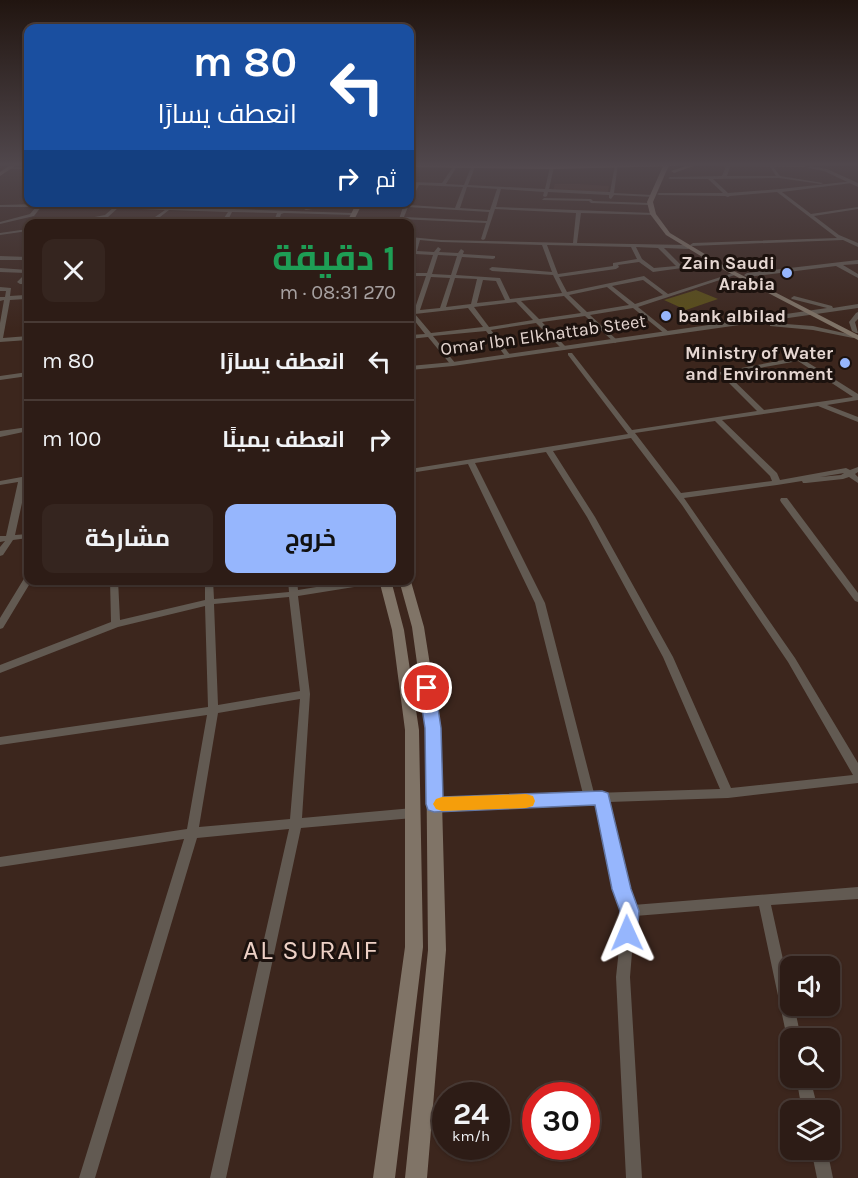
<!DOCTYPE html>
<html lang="ar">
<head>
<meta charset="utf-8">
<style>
	body { margin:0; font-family:Karla,Cairo,sans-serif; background:#35251f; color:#f1f3f6; direction:rtl; height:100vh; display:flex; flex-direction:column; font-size:22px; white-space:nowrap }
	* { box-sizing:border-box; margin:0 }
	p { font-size:20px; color:#a7a1a1 }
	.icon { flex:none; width:33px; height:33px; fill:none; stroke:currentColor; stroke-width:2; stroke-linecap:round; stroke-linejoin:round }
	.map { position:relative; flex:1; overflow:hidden; direction:ltr }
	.panel { position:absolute; left:24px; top:219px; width:390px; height:366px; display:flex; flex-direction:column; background:#2d1c16; border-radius:12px; box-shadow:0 2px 4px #0004,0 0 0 2px #483a35; direction:rtl }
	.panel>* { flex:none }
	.hud { position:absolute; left:24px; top:24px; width:390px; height:183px; border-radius:12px; box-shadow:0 2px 4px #0004,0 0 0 2px #483a35; direction:rtl; background:#1a4fa0; color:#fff; overflow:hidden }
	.buttons { position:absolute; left:780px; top:956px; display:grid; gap:12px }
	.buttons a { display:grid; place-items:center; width:60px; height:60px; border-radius:12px; background:#2d1c16; box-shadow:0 2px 4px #0004,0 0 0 2px #483a35; font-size:30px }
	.speed { position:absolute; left:432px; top:1082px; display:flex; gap:12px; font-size:30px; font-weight:700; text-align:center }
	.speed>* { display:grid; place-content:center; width:78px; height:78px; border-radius:50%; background:#2d1c16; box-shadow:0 2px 4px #0004,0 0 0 2px #483a35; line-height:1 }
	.speed small { font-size:15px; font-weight:400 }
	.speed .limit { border:9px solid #d22; background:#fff; color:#111 }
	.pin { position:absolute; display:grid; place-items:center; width:51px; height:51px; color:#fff; margin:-26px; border:3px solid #fff; border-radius:50%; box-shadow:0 2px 6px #0007 }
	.me { position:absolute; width:66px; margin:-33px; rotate:359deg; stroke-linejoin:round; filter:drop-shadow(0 0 4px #0008) }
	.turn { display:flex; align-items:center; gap:21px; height:126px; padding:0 18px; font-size:27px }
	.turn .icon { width:78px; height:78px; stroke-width:2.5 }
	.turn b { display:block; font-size:42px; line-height:51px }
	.then { display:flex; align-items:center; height:57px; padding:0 18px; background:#0003; gap:12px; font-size:22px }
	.round { display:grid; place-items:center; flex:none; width:63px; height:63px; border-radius:12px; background:#35251f }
	.overview { display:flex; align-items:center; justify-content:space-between; height:102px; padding:0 18px }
	h1 { font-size:36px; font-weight:700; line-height:45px; color:#1e9e55 }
	.button { display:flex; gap:12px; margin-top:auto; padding:12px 18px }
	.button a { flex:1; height:69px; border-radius:12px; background:#96b6fd; color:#111; font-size:24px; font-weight:700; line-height:69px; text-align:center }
	.button a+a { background:#35251f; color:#f1f3f6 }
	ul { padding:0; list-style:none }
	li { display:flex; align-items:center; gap:18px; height:78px; padding:0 18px; border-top:2px solid #483a35 }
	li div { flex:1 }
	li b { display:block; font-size:22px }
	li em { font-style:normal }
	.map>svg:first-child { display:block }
	.built { fill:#4c3126 }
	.green { fill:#5a4e18 }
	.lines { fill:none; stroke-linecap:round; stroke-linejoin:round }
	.minor { fill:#625a52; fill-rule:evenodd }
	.tertiary { fill:#625a52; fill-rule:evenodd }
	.secondary { fill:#807467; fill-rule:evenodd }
	.trunk { fill:#a2907e; fill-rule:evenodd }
	.route { fill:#96b6fd; stroke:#6276a4; stroke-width:1.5 }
	.slow { fill:#f59e0b }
	.poi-dot { fill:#96b6fd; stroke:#1c120e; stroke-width:2 }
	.labels { text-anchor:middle; stroke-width:6; stroke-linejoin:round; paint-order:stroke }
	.far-poi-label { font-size:18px; font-weight:bold; fill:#e5d6d1; stroke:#1c120e; text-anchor:end }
	.far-street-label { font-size:18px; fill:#e5d6d1; stroke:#1c120e }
	.near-neighbourhood-label { font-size:27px; letter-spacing:1.5px; fill:#edd0c5; stroke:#1c120e }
</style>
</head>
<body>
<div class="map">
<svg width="858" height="1178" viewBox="0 0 858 1178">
	<rect width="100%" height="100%" fill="#3c261d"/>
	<polygon class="built" points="555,184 577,184 609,186 608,192 553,190"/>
	<polygon class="green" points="696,290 718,299 686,310 664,300"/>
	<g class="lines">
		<g class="minor">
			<path d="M455 164 458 165 446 184 464 185 471 167 473 166 475 167 468 185 545 189 550 167 552 166 554 167 549 189 610 192 615 165 618 164 614 193 652 195 654 197 614 195 611 199 609 198V195L548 192 547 196 545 197 543 196 544 192 501 189 496 207 653 213 655 215 581 213 577 243 688 245 691 247 688 249 664 248 682 266V268L653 272 639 262 618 265 619 267 616 269 559 277 567 292 644 276 668 294 733 273 738 274 638 307 669 332V334H665L633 308 590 315 617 340 618 341 615 343 585 316 542 322 566 347 567 348 564 350 562 349 536 323 491 330 511 356 508 358 506 357 486 331 433 336 456 364 451 365 428 337 410 339V335L425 334 410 315V311H414L426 276H410V273H427L433 255 415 254 413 261 410 262V251H412L416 240 410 239V237L441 240 573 243 576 213 495 209 485 239 483 240 481 239 486 223 399 219 403 207 326 205 324 207 306 210 304 209 322 205 324 203 404 205 405 202H410V201V202L409 205 455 208 463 187 419 185 412 199 410 200V195L415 185 410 184V182L442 183ZM467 187 497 189 490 210 460 208ZM408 207 489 212 487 221 404 217ZM420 240 441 242 542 245 552 272 492 267 489 269 492 271 553 275 562 293 510 299 500 278 456 275 462 257 493 259 495 258V256L463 254 464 251 461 249 458 253 439 252 441 249 438 247 434 252 417 251ZM547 245 631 247 637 259 613 263V266L558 274ZM636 247 658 248 676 266 654 268 642 259ZM438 255 457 256 451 275 432 274ZM431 277 450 278 440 308 420 310ZM455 278 477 279 471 304 446 307ZM483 280 496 281 505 300 477 303ZM643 280 663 295 635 304 612 286ZM607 287 629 305 587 312 569 295ZM564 296 581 313 539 319 521 301ZM516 302 533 320 489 327 474 307ZM468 308 483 327 431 333 415 314Z"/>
			<polygon points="727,164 731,164 727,176 776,176 769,165 771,164 780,176 823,183 821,184 779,178 713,179 728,193 780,189 854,181 852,183 782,192 811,214 858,207 858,209 814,216 839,235 858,243 858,247 843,240 691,246 690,245 693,243 837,238 777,192 730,196 728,197 725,196 659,195 657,194 659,193 723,193 708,179 670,179 668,178 670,177 722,176"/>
			<polygon points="9,167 28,167 28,169 8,169"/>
			<rect x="25" y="188" width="3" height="2"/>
			<polygon points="544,198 591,199 593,201 650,203 652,204 650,205 591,203 589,201 542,200"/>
			<polygon points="40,202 44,202 44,204 118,205 353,213 355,214 353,215 284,213 281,214 278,224 273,224 277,213 232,212 228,220 219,224 167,224 217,221 224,218 228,212 169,210 151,224 145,224 165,210 118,208 108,217 71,224 58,224 105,215 113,208 41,207 34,216 0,224 0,222 30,214 36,207 0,207 0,205 39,204"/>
			<polygon points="287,202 314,202 318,204 316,205"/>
			<polygon points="28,229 28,231 0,235 0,233"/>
			<polygon points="0,256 28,257 28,260 0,260"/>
			<polygon points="858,260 858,264 843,265 858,274 858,278 836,266 747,277 744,275 747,273"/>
			<polygon points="0,268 28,270 28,276 24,280 28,280 28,284 20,284 17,282 26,273 0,272"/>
			<polygon points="0,287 11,288 10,296 25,295 28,297 25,299 10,300 3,338 28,336 28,340 0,342 0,323 4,300 0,301 0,297 5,297 6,291 0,291"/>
			<path d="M568 353H572L632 430 757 411 720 374V372L799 357 858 394V400L827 405 858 417V422L818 406 722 420 777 473 780 480 846 468 850 470 858 467V472L855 474 858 477V483L849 477 843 479 806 483H803L802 481 777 485 684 498 795 658 858 763V783L728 798 609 802 628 889 633 905 858 887V899L771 905 790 991V1005H794L801 1038H790V1044L787 1038 759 906 635 916 630 977 642 1178H626L616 977 623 911 616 889 597 803 434 809 430 807 428 804 430 801 434 799 583 794 535 603 468 464 410 473V469L628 434 568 355ZM798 361 853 397 764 410 727 374ZM715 421 770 476 772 481 681 493 635 433ZM631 438 682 505 788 662 853 775 731 788 673 657 595 517 553 451ZM546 452 587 517 663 657 720 789 594 793 545 603 475 463ZM844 473 841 475 820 477Z"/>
			<polygon points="28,372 28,376 0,380 0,376"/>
			<polygon points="27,476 28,476 28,480 27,480 15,535 28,534 28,538 13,540 3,555 0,556 0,547 5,541 0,542 0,536 6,536 18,482 0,485 0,481"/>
			<polygon points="781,498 787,498 858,593 858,602 855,601 781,502 780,500"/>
			<polygon points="28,576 28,580 32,580 3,628 0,629 0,618 25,577"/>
			<path d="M110 580H118L120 620 205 600V580H213L214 599 289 592 288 580H297L298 590 359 580H383L379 583 298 596 310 694 302 818 413 808 417 810 419 813 417 816 413 818 301 828 226 1178H210L289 829 197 838 95 1178H79L184 839 0 867V857L187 829 207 715 0 745V737L208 707 205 606 118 627 0 673V665L111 622ZM289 597 300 691 218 705 214 604ZM300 699 290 819 199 827 218 713Z"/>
			<polygon points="796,1077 810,1077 818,1110 802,1110"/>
			<polygon points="811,1149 827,1149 833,1178 817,1178"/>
		</g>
		<g class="tertiary">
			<polygon points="673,164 805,165 807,166 805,167 675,166"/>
			<polygon points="829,164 839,164 830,166 828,165"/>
			<polygon points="810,166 827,169 858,183 858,187 824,171 808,168"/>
			<polygon points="794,296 832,306 833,308 858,304 858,308 453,366 410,370 410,366 453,362 827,308 792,299 791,298"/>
			<polygon points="858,312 858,319 855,322 858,333 856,333 852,331 849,322 856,313"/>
			<polygon points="772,323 813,326 857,336 853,338 813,330 770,326 770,324"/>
			<polygon points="28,427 28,431 0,437 0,431"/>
		</g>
		<g class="secondary">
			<polygon points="12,164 18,164 0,176 0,172"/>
			<polygon points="664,164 669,165 653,202 656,214 670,233 728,268 858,335 858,340 724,270 666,235 650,214 647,202"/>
			<polygon points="692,164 696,165 674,173 671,171"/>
			<polygon points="357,202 363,202 352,224 346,224"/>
			<polygon points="410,578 424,627 440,728 446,950 427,1178 405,1178 428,950 426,728 412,627 399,580 410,580"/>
			<polygon points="379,580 391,580 404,630 419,730 423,947 395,1178 373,1178 405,947 405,730 392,630"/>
		</g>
		<polygon class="trunk" points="410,164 678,164 675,166 552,169 410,167"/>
	</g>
	<linearGradient id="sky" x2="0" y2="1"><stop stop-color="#211510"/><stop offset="0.5" stop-color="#50474c"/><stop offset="1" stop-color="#50474c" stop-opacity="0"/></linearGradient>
	<rect width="858" height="329" fill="url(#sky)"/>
	<polygon class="route" points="427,682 432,684 435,688 441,728 443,797 602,791 608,793 631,889 639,911 637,933 634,939 627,942 620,939 618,933 620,911 612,889 595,805 434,812 428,810 426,804 425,728 419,688 422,684"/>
	<polygon class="slow" points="526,794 533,796 535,801 533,806 526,808 442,811 436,809 433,804 436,799 442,797"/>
	<g class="poi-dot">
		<circle cx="787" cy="273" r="6"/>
		<circle cx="666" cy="316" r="6"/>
		<circle cx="845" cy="363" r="6"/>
	</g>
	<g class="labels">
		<g class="far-poi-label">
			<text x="775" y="269">Zain Saudi<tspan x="775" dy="21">Arabia</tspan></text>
			<text x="678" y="322" text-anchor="start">bank albilad</text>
			<text x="833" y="359">Ministry of Water<tspan x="833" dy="21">and Environment</tspan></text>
		</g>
		<g class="far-street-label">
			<text transform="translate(543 335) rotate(-8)" y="6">Omar Ibn Elkhattab Steet</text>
		</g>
		<g class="near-neighbourhood-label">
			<text x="311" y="959">AL SURAIF</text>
		</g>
	</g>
</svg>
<div class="buttons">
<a><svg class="icon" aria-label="sound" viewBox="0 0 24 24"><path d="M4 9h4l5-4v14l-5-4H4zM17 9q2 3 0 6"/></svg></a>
<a><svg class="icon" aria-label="search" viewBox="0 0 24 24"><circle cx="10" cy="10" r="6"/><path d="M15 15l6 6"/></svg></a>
<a><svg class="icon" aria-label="layers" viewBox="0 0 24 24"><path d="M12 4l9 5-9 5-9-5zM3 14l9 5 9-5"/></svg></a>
</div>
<div class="speed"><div>24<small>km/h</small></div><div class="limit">30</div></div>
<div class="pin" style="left:427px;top:688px;background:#d93025"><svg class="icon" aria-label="arrive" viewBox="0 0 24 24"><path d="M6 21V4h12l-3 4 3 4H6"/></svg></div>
<svg class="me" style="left:627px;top:933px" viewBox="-20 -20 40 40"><path d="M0-17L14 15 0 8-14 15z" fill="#96b6fd" stroke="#fff" stroke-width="4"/></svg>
<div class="hud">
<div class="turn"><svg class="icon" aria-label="left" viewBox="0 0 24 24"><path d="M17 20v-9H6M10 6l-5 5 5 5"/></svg><div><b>80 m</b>انعطف يسارًا</div></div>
<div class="then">ثم<svg class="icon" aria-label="right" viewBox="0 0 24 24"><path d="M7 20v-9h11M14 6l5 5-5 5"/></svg></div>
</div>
<section class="panel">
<div class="overview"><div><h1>1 دقيقة</h1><p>270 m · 08:31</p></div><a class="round"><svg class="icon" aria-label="close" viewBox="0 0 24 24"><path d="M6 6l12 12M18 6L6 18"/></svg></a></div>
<ul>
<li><svg class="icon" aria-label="left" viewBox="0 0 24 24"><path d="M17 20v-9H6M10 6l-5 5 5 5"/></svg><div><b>انعطف يسارًا</b></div><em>80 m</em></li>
<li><svg class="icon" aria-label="right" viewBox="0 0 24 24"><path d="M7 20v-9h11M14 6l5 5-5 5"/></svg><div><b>انعطف يمينًا</b></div><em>100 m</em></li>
</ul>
<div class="button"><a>خروج</a><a>مشاركة</a></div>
</section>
</div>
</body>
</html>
